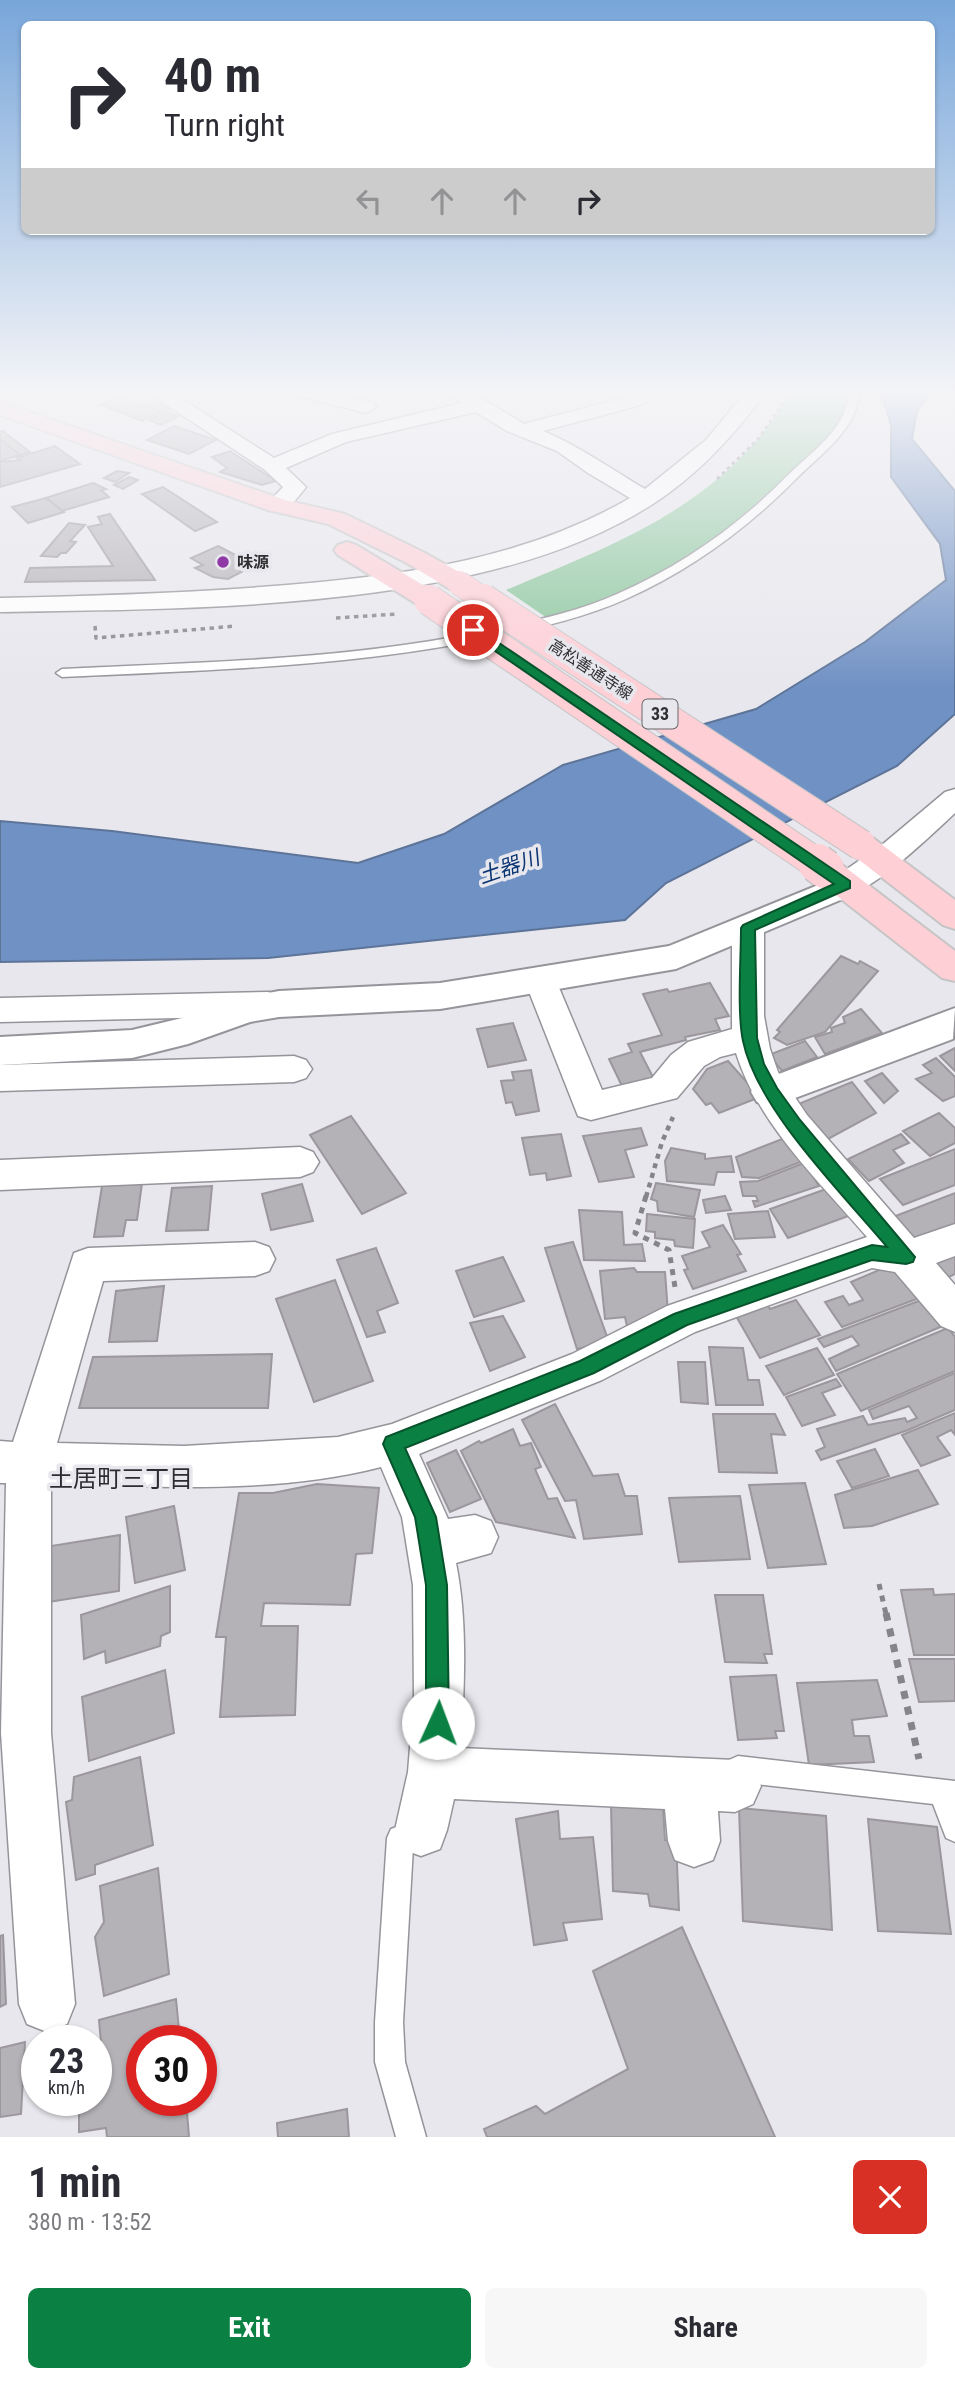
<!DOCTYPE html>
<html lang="en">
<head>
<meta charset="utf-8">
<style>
	body { margin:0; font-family:"Roboto Condensed","Noto Sans JP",sans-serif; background:#f7f7f7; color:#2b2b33; height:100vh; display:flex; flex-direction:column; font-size:26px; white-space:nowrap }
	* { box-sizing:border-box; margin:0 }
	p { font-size:23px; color:#7c7c81 }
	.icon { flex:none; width:38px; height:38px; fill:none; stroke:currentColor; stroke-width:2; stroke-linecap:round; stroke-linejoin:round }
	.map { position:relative; height:2137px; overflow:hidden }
	.drawer { display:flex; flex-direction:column; background:#fff; flex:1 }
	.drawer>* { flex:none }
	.hud { position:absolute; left:21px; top:21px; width:914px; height:214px; border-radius:10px; box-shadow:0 2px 5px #0004; background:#fff; color:#2b2b33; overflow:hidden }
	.speed { position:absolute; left:21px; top:2025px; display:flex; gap:14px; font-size:35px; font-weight:700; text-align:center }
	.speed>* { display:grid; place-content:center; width:91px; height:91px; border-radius:50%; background:#fff; box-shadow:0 2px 5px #0004; line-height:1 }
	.speed small { font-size:18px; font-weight:400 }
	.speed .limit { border:10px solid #d22; background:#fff; color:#111 }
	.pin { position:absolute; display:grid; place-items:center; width:60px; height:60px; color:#fff; margin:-30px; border:4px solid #fff; border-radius:50%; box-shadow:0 2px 7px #0007 }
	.me { position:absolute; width:77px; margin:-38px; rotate:2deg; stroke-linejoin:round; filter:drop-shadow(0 0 5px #0008) }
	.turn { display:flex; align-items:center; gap:24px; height:147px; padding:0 28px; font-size:32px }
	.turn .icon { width:91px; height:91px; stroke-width:2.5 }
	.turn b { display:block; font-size:49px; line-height:60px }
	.lanes { display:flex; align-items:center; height:66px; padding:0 28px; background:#0003; justify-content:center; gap:35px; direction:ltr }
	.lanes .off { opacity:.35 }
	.round { display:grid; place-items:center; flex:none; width:74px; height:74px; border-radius:10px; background:#f7f7f7 }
	.summary { display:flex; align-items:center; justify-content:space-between; height:119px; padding:0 28px }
	h1 { font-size:42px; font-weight:700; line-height:52px }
	.cta { display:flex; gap:14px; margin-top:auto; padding:14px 28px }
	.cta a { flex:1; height:80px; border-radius:10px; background:#0b8043; color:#fff; font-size:28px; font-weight:700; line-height:80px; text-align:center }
	.cta a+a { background:#f7f7f7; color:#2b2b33 }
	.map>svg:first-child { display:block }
	.green { fill:#8cc79d }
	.water { fill:#7091c4; stroke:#5d7498; stroke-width:2 }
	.building { fill:#b5b2b7; stroke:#9b979c; stroke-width:2 }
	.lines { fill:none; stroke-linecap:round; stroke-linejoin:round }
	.lane-casing { stroke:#94949a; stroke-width:3 }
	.street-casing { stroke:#94949a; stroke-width:3 }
	.secondary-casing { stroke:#94949a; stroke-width:4 }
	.primary-casing { stroke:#c5c5c6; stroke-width:4 }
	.path-far4 { stroke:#858589; stroke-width:2.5; stroke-dasharray:3.5 3.5; stroke-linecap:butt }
	.path-far3 { stroke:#858589; stroke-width:3.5; stroke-dasharray:4.5 4.5; stroke-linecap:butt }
	.path-far2 { stroke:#858589; stroke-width:4.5; stroke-dasharray:5 5; stroke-linecap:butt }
	.path-far1 { stroke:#858589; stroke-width:5; stroke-dasharray:6 6; stroke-linecap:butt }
	.path { stroke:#858589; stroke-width:7; stroke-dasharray:8 8; stroke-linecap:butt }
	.lane { fill:#fff; fill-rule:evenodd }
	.street { fill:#fff; fill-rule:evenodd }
	.secondary { fill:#fff; fill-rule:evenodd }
	.primary { fill:#ffcfd6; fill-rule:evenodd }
	.primary-bridge-far2-casing { stroke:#c5c5c6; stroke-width:25; stroke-linecap:butt }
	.primary-bridge-far1-casing { stroke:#c5c5c6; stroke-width:32; stroke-linecap:butt }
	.primary-bridge-casing { stroke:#c5c5c6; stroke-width:41; stroke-linecap:butt }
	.primary-bridge-far2 { stroke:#ffcfd6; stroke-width:24 }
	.primary-bridge-far1 { stroke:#ffcfd6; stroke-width:30 }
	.primary-bridge { stroke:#ffcfd6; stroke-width:38 }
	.route { fill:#0b8043; stroke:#07532c; stroke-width:2 }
	.poi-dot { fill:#8f39a7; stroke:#e7e7ed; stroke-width:2.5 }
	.labels { text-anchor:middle; stroke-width:7; stroke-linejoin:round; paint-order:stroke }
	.far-poi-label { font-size:16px; font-weight:bold; fill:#303032; stroke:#e7e7ed; text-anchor:start }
	.far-street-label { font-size:16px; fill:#303032; stroke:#e7e7ed }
	.shield { fill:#e7e7ed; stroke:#67676a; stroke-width:2 }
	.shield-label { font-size:18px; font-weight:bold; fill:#303032 }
	.water-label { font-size:21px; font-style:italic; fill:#0b3572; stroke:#e7e7ed }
	.near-neighbourhood-label { font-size:24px; fill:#2d2d31; stroke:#e7e7ed }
</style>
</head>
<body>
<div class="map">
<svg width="955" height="2137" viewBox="0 0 955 2137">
	<rect width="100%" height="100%" fill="#e7e7ed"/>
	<path class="green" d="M792 389H854L855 393 839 427 737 529 620 597 550 620 506 590C620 542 729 503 792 389Z"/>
	<polygon class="water" points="880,389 920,389 928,396 917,411 912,439 955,491 955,714 897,766 666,883 625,920 268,958 0,962 0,821 112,831 358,863 444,834 563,765 756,709 865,642 946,580 940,544 891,477 891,425"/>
	<g class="building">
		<polygon points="119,397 145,406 160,412 142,421 101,405"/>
		<polygon points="155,402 170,408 160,412 145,406"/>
		<polygon points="166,412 179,416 161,425 149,420"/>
		<polygon points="174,426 216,440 189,454 147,440"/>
		<polygon points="3,431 30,452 20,455 0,439 0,432"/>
		<polygon points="0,439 20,455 0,461"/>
		<polygon points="55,446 80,464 0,487 0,462 20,460 17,458"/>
		<polygon points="230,451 276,481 262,485 220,472 227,468 212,457"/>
		<polygon points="117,471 129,473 115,482 104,478"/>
		<polygon points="129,477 138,480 123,489 114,485"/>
		<polygon points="93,483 106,489 101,490 109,497 62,511 46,498"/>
		<polygon points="163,487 217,522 195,531 142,494"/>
		<polygon points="46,498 64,512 28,523 12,507"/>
		<polygon points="110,514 155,580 25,582 30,568 113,566 88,527 102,524 98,517"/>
		<polygon points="69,523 85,525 70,541 76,542 66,553 61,553 57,557 41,556"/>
		<polygon points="218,546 255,565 228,579 213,577 195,568 203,565 191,558"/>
		<polygon points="841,956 858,964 860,961 878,971 825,1032 787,1045 774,1038 780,1032 777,1030"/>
		<polygon points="710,983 729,1016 715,1019 720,1030 685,1037 686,1040 640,1052 654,1079 622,1086 609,1059 632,1052 628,1044 662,1035 643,994 667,989 669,992"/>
		<polygon points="861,1009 882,1033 825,1054 815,1037 832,1032 831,1028 845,1023 843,1017"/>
		<polygon points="513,1023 526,1060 488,1067 477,1029"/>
		<polygon points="805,1041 817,1057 782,1071 769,1055"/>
		<polygon points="955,1048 955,1071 940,1056"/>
		<polygon points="936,1058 955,1077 955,1096 943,1101 916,1079 932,1073 923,1065"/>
		<polygon points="728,1061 760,1097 719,1113 711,1103 706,1105 693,1089 707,1069"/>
		<polygon points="531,1070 539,1111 516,1115 512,1102 506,1103 501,1081 514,1080 512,1072"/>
		<polygon points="882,1073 898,1091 884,1103 865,1081"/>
		<polygon points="852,1082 876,1113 828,1139 796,1105"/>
		<polygon points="939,1113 955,1128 955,1143 930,1156 903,1131"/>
		<polygon points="351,1116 406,1193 362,1214 310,1135"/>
		<polygon points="641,1128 647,1145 625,1150 634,1177 599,1182 583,1136"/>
		<polygon points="561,1134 571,1176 547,1180 546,1173 530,1175 522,1138"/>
		<polygon points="901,1134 909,1143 893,1150 904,1163 869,1181 848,1159"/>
		<polygon points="790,1136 808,1159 759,1178 742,1177 736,1157"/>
		<polygon points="671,1148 705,1154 705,1159 731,1156 734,1172 717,1172 714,1185 667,1181 665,1161"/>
		<polygon points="955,1149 955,1185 903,1205 880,1179"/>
		<polygon points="804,1163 819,1186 755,1207 753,1201 758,1201 756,1196 743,1196 740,1182 758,1181"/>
		<polygon points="142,1183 137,1220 126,1220 123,1236 94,1237 102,1186"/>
		<polygon points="656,1183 700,1190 694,1217 658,1211 657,1201 651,1199"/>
		<polygon points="302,1184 313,1221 271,1230 262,1194"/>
		<polygon points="212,1186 208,1230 166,1231 172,1188"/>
		<polygon points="829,1188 851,1215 788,1238 770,1209"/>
		<polygon points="955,1193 955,1231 912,1245 893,1217"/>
		<polygon points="725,1196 731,1210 706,1213 703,1200"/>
		<polygon points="579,1210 622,1212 624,1245 642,1244 645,1261 584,1260"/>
		<polygon points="768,1211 775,1237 735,1239 728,1214"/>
		<polygon points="647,1214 695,1219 693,1248 675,1246 674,1240 655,1238 655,1232 646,1231"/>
		<polygon points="723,1225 741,1254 737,1255 746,1271 693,1289 684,1270 688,1269 682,1256 710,1247 702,1232"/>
		<polygon points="573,1242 609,1342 577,1349 545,1248"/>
		<polygon points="376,1248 398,1303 377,1311 385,1332 367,1337 337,1260"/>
		<polygon points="955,1251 955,1274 943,1280 928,1261"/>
		<polygon points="503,1257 524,1301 474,1317 456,1271"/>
		<polygon points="899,1267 922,1297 842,1327 825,1302 843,1296 849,1305 863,1300 851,1282 884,1268"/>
		<polygon points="634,1268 637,1272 665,1272 668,1313 628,1331 625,1317 605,1319 600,1271"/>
		<polygon points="335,1280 373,1381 314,1402 276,1299"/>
		<polygon points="164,1286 157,1341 109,1342 116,1291"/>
		<polygon points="924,1299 945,1325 836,1371 829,1359 859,1345 852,1336 824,1347 818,1339"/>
		<polygon points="796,1300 820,1335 760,1358 736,1316 767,1304 770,1309"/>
		<polygon points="503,1316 525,1357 490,1371 470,1323"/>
		<polygon points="948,1328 955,1337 955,1371 861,1411 837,1374"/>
		<polygon points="709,1347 743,1348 748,1380 759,1380 763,1405 716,1405"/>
		<polygon points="817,1348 834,1375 784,1395 766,1366"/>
		<polygon points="272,1354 268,1408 79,1408 93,1357"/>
		<polygon points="678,1362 705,1362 708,1404 681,1402"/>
		<polygon points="955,1373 955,1410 908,1430 821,1460 816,1451 825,1447 817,1429 863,1416 868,1425 905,1418 907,1422 917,1418 909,1406 873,1419 869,1410"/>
		<polygon points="836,1379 841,1386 822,1393 835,1415 802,1426 786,1397"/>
		<polygon points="555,1404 593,1476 618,1474 625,1496 637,1496 642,1534 584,1539 576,1500 565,1501 522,1420"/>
		<polygon points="955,1413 955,1435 951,1430 937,1437 950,1455 921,1466 902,1435"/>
		<polygon points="713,1414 775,1414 785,1435 771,1434 777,1473 719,1472"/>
		<polygon points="513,1429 520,1446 531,1443 541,1467 535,1469 548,1499 557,1498 575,1538 496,1522 461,1451 479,1441 481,1443"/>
		<polygon points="875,1449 889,1476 852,1488 837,1461"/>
		<polygon points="456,1450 481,1499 450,1512 427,1463"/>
		<polygon points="918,1470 938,1504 872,1526 844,1528 835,1495"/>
		<polygon points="805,1483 826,1564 768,1568 749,1485"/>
		<polygon points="317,1484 379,1488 372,1553 356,1554 350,1605 264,1603 261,1626 298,1626 295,1715 220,1717 226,1637 216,1637 239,1493 273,1493"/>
		<polygon points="740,1496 750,1559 679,1562 669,1498"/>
		<polygon points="174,1506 185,1570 135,1583 126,1517"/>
		<polygon points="120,1535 119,1591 48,1602 51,1546"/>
		<polygon points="170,1586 170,1632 161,1636 160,1646 106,1663 105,1651 84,1659 81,1615"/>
		<polygon points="933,1589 934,1595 955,1594 955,1655 914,1655 901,1590"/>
		<polygon points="715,1595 763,1595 772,1654 764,1654 767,1663 725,1662"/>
		<polygon points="909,1659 955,1659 955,1701 919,1702"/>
		<polygon points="165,1670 174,1733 89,1761 82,1697"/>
		<polygon points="776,1675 784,1731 775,1731 777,1738 738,1740 730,1677"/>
		<polygon points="877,1680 887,1716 852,1720 854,1736 869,1736 874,1762 809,1765 797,1683"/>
		<polygon points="140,1757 153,1845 95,1865 95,1874 76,1880 66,1802 72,1800 74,1777"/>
		<polygon points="611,1805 663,1808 665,1840 676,1841 679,1910 650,1906 648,1894 613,1891"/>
		<polygon points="739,1808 826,1816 832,1930 743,1921"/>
		<polygon points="558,1811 560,1839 593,1837 602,1919 563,1923 567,1940 534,1945 516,1819"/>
		<polygon points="868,1819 937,1827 951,1934 878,1931"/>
		<polygon points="158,1868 169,1974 104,1996 95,1937 104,1922 100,1886"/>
		<polygon points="682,1927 775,2137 487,2137 484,2129 536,2106 545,2114 628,2069 593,1971"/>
		<polygon points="3,1935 6,2004 0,2007 0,1936"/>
		<polygon points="176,1999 180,2040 142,2040 142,2100 186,2100 189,2137 107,2137 106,2128 79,2132 79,2100 96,2100 96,2066 103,2065 99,2020"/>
		<polygon points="25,2042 21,2114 0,2117 0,2048"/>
		<polygon points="347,2109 349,2137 278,2137 277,2123"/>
	</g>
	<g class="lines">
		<defs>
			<g id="lane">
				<path d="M849 389H859C860 427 822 453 798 477 748 528 691 570 626 599 586 617 542 627 499 636 355 667 208 670 62 677L56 673 62 669C205 662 349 660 490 630 533 621 577 612 617 594 681 566 738 526 786 477 811 452 850 427 849 389Z"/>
				<polygon points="738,1756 955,1781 955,1842 946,1838 933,1804 747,1783 737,1788 728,1784 724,1775 729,1760"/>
				<polygon points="418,1819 427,1823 431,1832 427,1841 413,1847 403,2022 405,2062 426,2137 396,2137 375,2062 375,2022 387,1838 391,1829"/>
			</g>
			<g id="street">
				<path d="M143 389H166L274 458 332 434 462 403 443 389H466L524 424 623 398 642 389H667L664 393 637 406 543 431C579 446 611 469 645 489L706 440 748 389H768C740 428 708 464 670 492 507 613 197 608 0 612V598C96 596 192 593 287 585 407 575 525 559 630 498L588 473 557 451 507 431 476 412 346 442 286 468 306 487C296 500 286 514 269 510L266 505 283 487 265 470Z"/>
				<polygon points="284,389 317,389 373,403 376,407 366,413 287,393"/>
				<path d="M955 789V813C929 837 887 878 856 892 848 896 842 894 834 892L830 885 834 878 883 844 945 792Z"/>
				<path d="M748 917 759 920 764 928V1016L770 1049 778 1072 807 1115 914 1238 955 1224V1256L936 1263 955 1285V1332L941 1326 895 1272 872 1268 695 1332 602 1380 419 1454 448 1519 475 1515 491 1521 498 1537 491 1553 456 1563C468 1622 464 1687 461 1748L735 1760 753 1768 761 1786 753 1804 735 1812 718 1811 720 1841 713 1860 694 1867 675 1860 668 1841 665 1809 454 1799 447 1830 440 1849 421 1856 402 1849 395 1830 408 1772 414 1699 413 1585 402 1517 381 1467C277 1494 158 1487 51 1484V1733L75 2004 67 2024 47 2032 27 2024 19 2004 1 1733 6 1483H0V1441L13 1442 74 1253 88 1248 255 1242 269 1247 275 1259 269 1271 255 1276 103 1281 57 1443 184 1446 338 1437 392 1424 572 1354 667 1306 867 1237C820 1182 758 1124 736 1053L720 1057 704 1066 677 1098 591 1120 578 1116 524 979 528 971 540 967 552 971 602 1090 652 1078 671 1055 688 1042 732 1029V928L737 920Z"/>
				<polygon points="268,992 280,996 285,1004 280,1012 268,1016 0,1022 0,998"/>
				<polygon points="294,1056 306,1060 312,1069 306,1078 294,1082 0,1091 0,1065"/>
				<polygon points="300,1147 313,1152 319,1162 313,1172 300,1177 0,1190 0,1160"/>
			</g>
			<g id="secondary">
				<polygon points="845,874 857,877 862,885 857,893 676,969 440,1009 279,1017 250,1022 188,1044 132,1058 0,1065 0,1037 132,1030 182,1018 246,997 279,991 440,983 669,946"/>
				<polygon points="955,1008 953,1039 771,1107 757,1102 751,1092 757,1082"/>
			</g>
			<g id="primary">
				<polygon points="0,402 285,500 345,514 423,552 468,577 472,583 468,589 459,591 450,589 405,562 328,524 268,510 0,415"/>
				<polygon points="347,542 356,545 438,594 442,600 438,606 429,608 420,606 338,555 334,550 338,545"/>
				<polygon points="861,835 873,838 955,900 955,929 943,925 849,852 845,845 849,838"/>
				<polygon points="825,858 837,861 955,951 955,981 942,978 813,877 808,869 813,861"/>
			</g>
		</defs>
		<use href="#lane" class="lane-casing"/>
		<use href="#street" class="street-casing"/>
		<use href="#secondary" class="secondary-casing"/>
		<use href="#primary" class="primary-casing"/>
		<polyline class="path-far4" points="717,479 759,438 792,389"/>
		<g class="path-far3">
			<polyline points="336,618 397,614"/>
			<polyline points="95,626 96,638 236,626"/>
		</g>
		<polyline class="path-far2" points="646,1197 662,1142 673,1117"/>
		<g class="path-far1">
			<polyline points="646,1196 635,1233 669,1250 675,1287"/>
			<polyline points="879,1584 886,1614"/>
		</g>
		<polyline class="path" points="886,1613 919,1759"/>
		<use href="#lane" class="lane"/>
		<use href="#street" class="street"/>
		<use href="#secondary" class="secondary"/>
		<use href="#primary" class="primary"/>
		<defs>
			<polyline id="primary-bridge-far2" points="459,583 486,601"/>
			<g id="primary-bridge-far1">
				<polyline points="483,599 861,845"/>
				<polyline points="429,600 819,865"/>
			</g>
			<polyline id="primary-bridge" points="817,863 825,869"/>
		</defs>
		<use href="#primary-bridge-far2" class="primary-bridge-far2-casing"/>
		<use href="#primary-bridge-far1" class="primary-bridge-far1-casing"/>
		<use href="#primary-bridge" class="primary-bridge-casing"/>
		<use href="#primary-bridge-far2" class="primary-bridge-far2"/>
		<use href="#primary-bridge-far1" class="primary-bridge-far1"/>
		<use href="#primary-bridge" class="primary-bridge"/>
	</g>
	<linearGradient id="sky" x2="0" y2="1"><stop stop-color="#78a6da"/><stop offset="0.57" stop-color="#f4f4f7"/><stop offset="1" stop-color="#f4f4f7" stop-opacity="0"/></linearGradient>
	<rect width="955" height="688" fill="url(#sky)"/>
	<path class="route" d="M469 628H477L850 881V888L755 930 757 1038 764 1064 777 1088 800 1120 915 1257 913 1262 906 1264 872 1260 687 1325 594 1373 405 1448 436 1517 447 1585 449 1723 446 1731 438 1735 430 1731 426 1723V1585L415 1517 383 1444 386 1437 580 1361 674 1314 872 1245 887 1247C842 1193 757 1109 743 1041 737 1012 741 960 741 928L743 925 834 884 469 633Z"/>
	<circle class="poi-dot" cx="223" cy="562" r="7"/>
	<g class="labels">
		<g class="far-poi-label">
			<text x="237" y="568">味源</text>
		</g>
		<g class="far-street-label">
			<text transform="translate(591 669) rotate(33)" y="6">高松善通寺線</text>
		</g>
		<rect class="shield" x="642.5" y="699.5" width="35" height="29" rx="5"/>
		<g class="shield-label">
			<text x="660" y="720">33</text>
		</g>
		<g class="water-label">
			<text transform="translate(509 867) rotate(-19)" y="7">土器川</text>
		</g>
		<g class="near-neighbourhood-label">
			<text x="121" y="1487">土居町三丁目</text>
		</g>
	</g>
</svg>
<div class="speed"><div>23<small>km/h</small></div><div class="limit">30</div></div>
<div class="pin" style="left:473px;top:630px;background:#d93025"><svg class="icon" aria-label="arrive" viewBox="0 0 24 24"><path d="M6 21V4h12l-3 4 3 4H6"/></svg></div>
<svg class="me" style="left:438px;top:1723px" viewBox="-20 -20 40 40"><circle r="19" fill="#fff"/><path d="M0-13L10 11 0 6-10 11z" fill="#0b8043"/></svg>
<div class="hud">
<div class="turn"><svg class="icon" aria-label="right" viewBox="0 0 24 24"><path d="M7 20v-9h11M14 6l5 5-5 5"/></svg><div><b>40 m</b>Turn right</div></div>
<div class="lanes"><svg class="icon off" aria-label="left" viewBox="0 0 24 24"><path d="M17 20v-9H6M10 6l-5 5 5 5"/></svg><svg class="icon off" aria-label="ahead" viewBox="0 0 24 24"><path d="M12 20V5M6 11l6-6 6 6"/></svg><svg class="icon off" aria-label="ahead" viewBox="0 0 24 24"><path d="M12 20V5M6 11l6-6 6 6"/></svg><svg class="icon" aria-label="right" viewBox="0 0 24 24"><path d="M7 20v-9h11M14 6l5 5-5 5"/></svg></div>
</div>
</div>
<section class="drawer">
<div class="summary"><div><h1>1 min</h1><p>380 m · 13:52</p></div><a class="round" style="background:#d93025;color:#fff"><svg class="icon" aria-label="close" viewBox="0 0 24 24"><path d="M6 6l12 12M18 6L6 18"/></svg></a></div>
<div class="cta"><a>Exit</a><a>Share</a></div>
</section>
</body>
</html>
